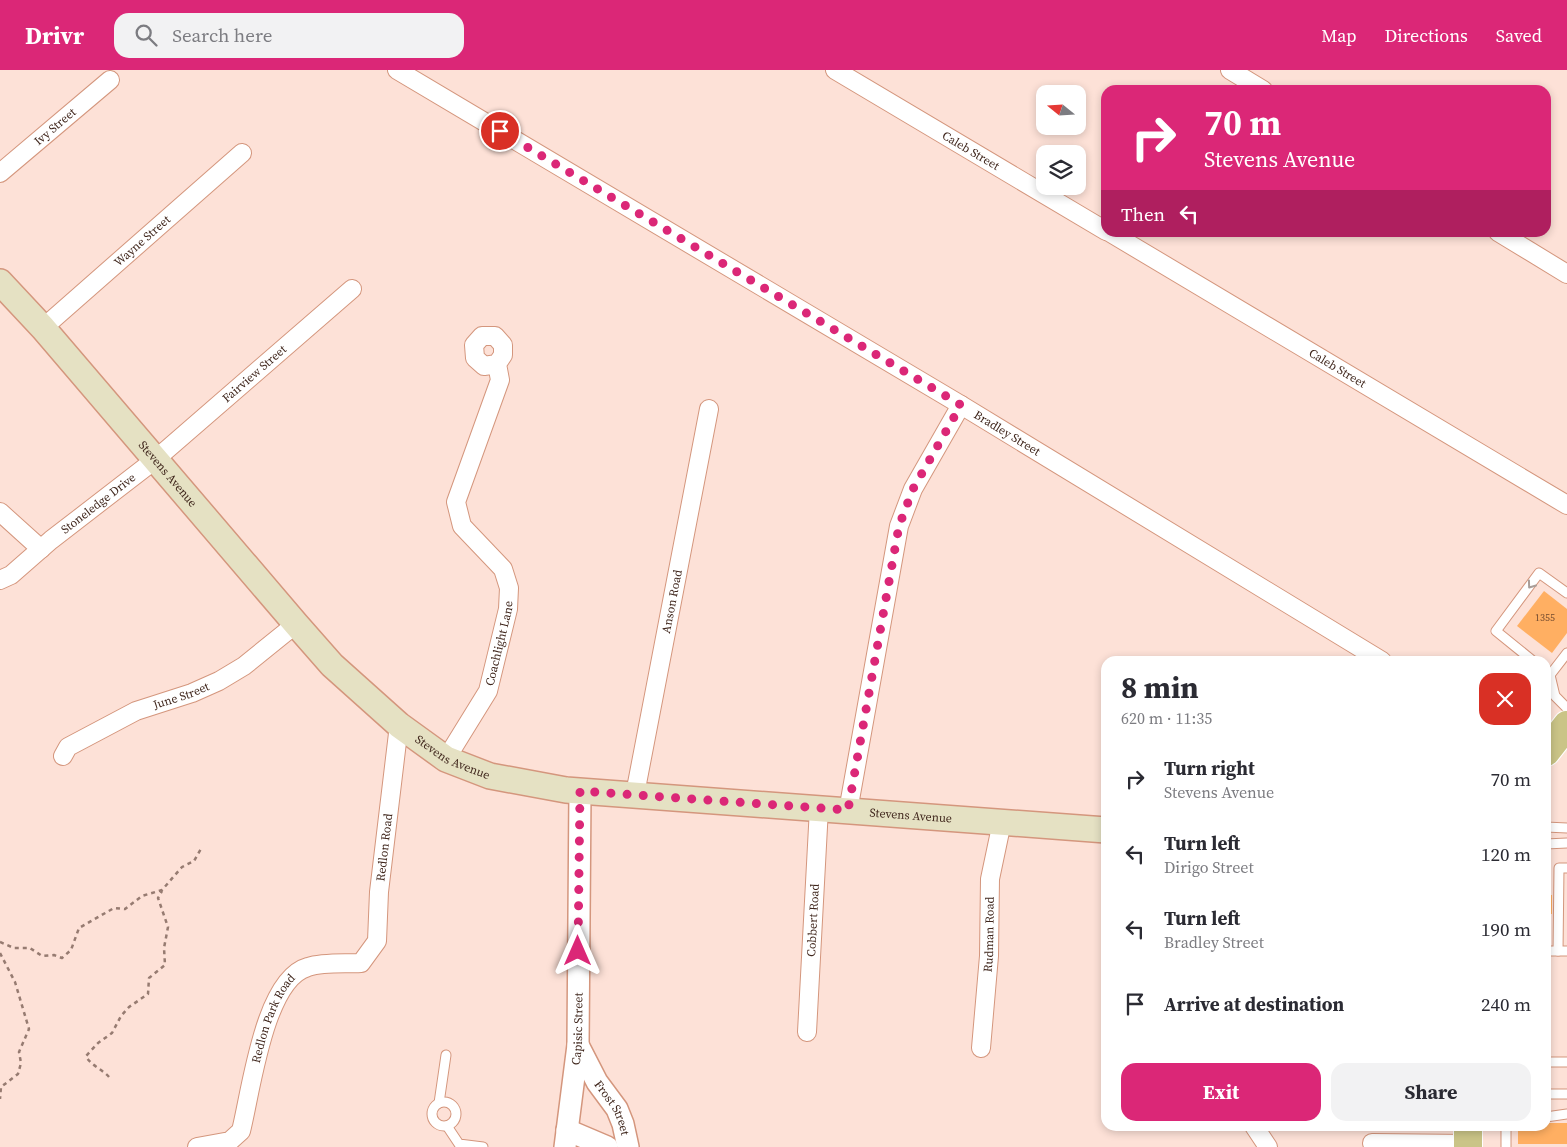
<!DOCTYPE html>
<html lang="en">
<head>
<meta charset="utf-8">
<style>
	body { margin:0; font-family:"Source Serif 4",serif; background:#f2f2f3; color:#2b2b33; height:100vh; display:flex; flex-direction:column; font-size:19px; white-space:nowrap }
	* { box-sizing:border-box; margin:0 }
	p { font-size:16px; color:#7c7c81 }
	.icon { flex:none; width:28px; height:28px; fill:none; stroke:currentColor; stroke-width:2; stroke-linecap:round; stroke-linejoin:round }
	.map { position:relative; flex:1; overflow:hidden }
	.drawer { position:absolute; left:1101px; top:586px; width:450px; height:475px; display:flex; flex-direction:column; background:#fff; border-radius:15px; box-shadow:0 2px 8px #0003 }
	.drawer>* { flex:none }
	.top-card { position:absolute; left:1101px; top:15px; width:450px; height:152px; border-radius:15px; box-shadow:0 2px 8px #0003; background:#db2777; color:#fff; overflow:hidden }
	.needle { width:32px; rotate:288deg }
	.tools { position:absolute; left:1036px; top:15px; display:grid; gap:10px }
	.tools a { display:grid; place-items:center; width:50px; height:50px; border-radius:10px; background:#fff; box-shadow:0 2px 8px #0003; font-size:25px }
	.pin { position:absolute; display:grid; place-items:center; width:42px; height:42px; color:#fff; margin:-21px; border:2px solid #fff; border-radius:50%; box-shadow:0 1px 5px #0007 }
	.me { position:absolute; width:55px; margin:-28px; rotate:0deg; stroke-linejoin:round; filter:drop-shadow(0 0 4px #0008) }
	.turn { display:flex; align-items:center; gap:18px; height:105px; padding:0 20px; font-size:22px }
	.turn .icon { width:65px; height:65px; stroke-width:2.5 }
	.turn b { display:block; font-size:35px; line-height:42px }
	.then { display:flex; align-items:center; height:48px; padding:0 20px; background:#0003; gap:10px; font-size:19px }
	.round { display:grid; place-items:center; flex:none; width:52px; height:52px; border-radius:15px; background:#f2f2f3 }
	.overview { display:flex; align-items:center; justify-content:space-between; height:85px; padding:0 20px }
	h1 { font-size:30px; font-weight:700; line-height:38px }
	.button { display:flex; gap:10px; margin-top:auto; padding:10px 20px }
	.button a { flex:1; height:58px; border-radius:15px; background:#db2777; color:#fff; font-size:20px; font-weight:700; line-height:58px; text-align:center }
	.button a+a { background:#f2f2f3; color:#2b2b33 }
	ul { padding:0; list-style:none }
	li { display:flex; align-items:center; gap:15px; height:75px; padding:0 20px }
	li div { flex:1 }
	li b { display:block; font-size:19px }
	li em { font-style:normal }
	header { display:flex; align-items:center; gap:30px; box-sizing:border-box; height:70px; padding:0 25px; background:#db2777; color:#fff }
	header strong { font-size:24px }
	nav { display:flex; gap:28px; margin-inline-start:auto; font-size:18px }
	.search { width:350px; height:45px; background:#f2f2f3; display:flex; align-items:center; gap:12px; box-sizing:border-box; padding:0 18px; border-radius:15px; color:#7c7c81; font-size:19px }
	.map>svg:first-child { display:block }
	.building { fill:#ffaf62 }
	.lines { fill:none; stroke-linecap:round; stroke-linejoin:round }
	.service-casing { stroke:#d4967d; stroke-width:11 }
	.minor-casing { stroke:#d4967d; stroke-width:20 }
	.tertiary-casing { stroke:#d4967d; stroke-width:24 }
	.secondary-casing { stroke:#d4967d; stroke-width:28 }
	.primary-casing { stroke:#fff; stroke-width:30 }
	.path { stroke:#967b71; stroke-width:2.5; stroke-dasharray:4 4; stroke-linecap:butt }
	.service { stroke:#fff; stroke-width:9 }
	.minor { stroke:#fff; stroke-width:18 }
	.tertiary { stroke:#fff; stroke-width:21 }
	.secondary { stroke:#e5e1c3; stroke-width:25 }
	.primary { stroke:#cac487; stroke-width:28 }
	.oneway { stroke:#a99e99 }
	.route { stroke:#db2777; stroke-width:9; stroke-dasharray:0 16.2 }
	.labels { text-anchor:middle; stroke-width:4; stroke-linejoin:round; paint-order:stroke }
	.number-label { font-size:10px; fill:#70492e }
	.street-label { font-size:12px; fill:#40271d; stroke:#f5f5f5 }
</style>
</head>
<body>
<header>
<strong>Drivr</strong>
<div class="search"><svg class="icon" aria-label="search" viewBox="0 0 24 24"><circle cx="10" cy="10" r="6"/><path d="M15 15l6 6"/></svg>Search here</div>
<nav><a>Map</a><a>Directions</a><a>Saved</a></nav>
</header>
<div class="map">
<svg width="1567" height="1077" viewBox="0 0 1567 1077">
	<rect width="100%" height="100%" fill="#fde1d7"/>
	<g class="building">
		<polygon points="1544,521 1567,539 1567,563 1552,583 1517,556"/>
		<rect x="1546" y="825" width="6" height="19"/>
		<polygon points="1546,1053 1567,1053 1567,1074 1518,1074 1518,1056 1546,1056"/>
	</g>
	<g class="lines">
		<defs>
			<g id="service">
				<polyline points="1533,591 1496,561 1539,503 1567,523"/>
				<polyline points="1546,602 1550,605 1555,626 1567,638"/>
				<polyline points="1550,605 1567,583"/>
				<polyline points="1546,757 1567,758"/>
				<polyline points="1546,774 1567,773"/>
				<polyline points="1546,881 1567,881"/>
				<polyline points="1558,881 1559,798 1567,798"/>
				<polyline points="1546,992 1567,992"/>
				<polyline points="1546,1024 1567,1024"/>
				<circle cx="444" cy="1044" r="12"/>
				<polyline points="439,1033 446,985"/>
				<polyline points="1546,1047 1567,1044"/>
				<polyline points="447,1056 459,1074 483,1077"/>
				<polyline points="1506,1056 1506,1077"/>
			</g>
			<g id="minor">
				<path id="s1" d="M397 0 961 335 1382 591"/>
				<path id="s2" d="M835 0 1106 161"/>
				<polyline points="1230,0 1263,20"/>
				<path id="s3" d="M0 103 110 10"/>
				<path id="s4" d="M1109 162 1567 435"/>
				<polyline points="1498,162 1567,204"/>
				<path id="s5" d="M43 258 242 83"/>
				<polyline points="0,442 41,479"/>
				<path id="s6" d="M0 510 11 505 51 470 156 389 352 219"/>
				<path id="s7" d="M63 686 68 677 136 641 192 623 219 611 244 596 296 554"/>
				<path id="s8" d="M446 689 488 621 508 539 509 518 503 499 462 456 456 432 500 310 497 294 503 285V275L495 266H482L474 275 475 288 484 296 497 294"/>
				<path id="s9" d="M635 724 709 339"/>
				<polyline points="848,741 899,456 913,419 961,335"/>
				<path id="s10" d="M807 962 819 738"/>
				<path id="s11" d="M981 978 989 886 990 809 1002 752"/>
				<polyline points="1254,1056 1268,1077"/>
				<polyline points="1372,1073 1468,1074"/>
				<path id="s12" d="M197 1077 230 1071 241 1061C251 1022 264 909 308 897 324 892 344 894 361 893L377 871 379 822 399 655"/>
			</g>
			<g id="tertiary">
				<path id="s13" d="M578 975 597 1012 617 1039 623 1054 628 1077"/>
				<polyline points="567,1060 607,1077"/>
				<path id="s14" d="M565 1077 578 975 580 721"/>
			</g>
			<g id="secondary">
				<path id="s15" d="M0 212 43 258 296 554 332 595 399 655 446 689 490 706 566 720 1106 760"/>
			</g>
			<g id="primary">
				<polyline points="1546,682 1567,655"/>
				<polyline points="1468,1056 1468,1077"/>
			</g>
		</defs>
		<use href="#service" class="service-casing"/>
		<use href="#minor" class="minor-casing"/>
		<use href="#tertiary" class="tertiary-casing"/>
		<use href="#secondary" class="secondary-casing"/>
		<use href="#primary" class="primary-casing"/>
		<g class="path">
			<polyline points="0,872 14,878 30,878 42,886 54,885 62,888 71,880 79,858 114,838 125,839 142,826 162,820 182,797 194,791 202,777"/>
			<polyline points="0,883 15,912 29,959 19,982 21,993 18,1004 1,1017 0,1029"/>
			<path d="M109 1007C102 999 90 995 86 986L98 973 112 963 121 946 129 937 148 924 149 908 165 895 164 878 168 857 158 828 162 821"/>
		</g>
		<use href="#service" class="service"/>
		<use href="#minor" class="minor"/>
		<use href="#tertiary" class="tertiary"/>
		<use href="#secondary" class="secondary"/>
		<use href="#primary" class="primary"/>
	</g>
	<defs><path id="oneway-chevron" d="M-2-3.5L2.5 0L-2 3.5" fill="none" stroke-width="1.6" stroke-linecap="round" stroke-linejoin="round" transform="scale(1.25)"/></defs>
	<use class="oneway" href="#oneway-chevron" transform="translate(1531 515) rotate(126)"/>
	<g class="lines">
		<polyline class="route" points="500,61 961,335 913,419 899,456 848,740 580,721 578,881"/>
	</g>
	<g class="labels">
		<g class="number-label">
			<text x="1545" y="551">1355</text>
		</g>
		<g class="street-label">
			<text dy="4" stroke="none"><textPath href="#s3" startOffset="72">Ivy Street</textPath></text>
			<text dy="4" stroke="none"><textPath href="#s2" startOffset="158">Caleb Street</textPath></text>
			<text dy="4" stroke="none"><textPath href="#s5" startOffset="132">Wayne Street</textPath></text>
			<text dy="4" stroke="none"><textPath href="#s4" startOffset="266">Caleb Street</textPath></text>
			<text dy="4" stroke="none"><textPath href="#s6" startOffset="328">Fairview Street</textPath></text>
			<text dy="4" stroke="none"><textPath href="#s1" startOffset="710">Bradley Street</textPath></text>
			<text dy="4" stroke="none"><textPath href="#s15" startOffset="255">Stevens Avenue</textPath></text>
			<text dy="4" stroke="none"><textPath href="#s6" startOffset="125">Stoneledge Drive</textPath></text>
			<text dy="4" stroke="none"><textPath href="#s9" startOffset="196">Anson Road</textPath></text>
			<text dy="4" stroke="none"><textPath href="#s8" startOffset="129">Coachlight Lane</textPath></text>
			<text dy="4" stroke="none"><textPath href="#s7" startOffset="135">June Street</textPath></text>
			<text dy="4" stroke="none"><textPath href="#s15" startOffset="660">Stevens Avenue</textPath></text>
			<text dy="4" stroke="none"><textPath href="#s15" startOffset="1125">Stevens Avenue</textPath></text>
			<text dy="4" stroke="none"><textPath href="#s12" startOffset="406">Redlon Road</textPath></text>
			<text dy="4" stroke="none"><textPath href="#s10" startOffset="112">Cobbert Road</textPath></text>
			<text dy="4" stroke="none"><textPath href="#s11" startOffset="114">Rudman Road</textPath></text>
			<text dy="4" stroke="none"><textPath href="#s12" startOffset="166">Redlon Park Road</textPath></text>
			<text dy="4" stroke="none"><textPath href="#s14" startOffset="119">Capisic Street</textPath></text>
			<text dy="4" stroke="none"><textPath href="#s13" startOffset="72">Frost Street</textPath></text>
		</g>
	</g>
</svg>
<div class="tools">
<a><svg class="needle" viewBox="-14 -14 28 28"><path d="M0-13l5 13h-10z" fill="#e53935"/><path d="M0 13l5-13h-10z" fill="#7c7c81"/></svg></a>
<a><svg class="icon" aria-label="layers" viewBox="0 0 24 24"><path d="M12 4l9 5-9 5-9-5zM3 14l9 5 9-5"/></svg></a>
</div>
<div class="pin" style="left:500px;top:61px;background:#d93025"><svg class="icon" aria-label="arrive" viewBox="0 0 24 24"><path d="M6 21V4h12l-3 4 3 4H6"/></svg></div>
<svg class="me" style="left:578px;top:881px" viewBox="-20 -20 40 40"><path d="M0-17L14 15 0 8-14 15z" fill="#db2777" stroke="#fff" stroke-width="4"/></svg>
<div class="top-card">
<div class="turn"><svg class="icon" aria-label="right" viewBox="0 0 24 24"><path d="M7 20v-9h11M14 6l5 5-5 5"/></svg><div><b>70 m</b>Stevens Avenue</div></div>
<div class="then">Then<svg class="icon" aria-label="left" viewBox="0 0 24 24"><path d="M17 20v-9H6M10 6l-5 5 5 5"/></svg></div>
</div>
<section class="drawer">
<div class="overview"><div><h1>8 min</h1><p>620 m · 11:35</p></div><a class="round" style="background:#d93025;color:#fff"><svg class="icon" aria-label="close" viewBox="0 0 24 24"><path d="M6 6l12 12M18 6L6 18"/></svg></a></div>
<ul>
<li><svg class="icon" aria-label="right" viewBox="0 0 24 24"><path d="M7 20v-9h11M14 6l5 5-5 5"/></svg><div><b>Turn right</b><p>Stevens Avenue</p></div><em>70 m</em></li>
<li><svg class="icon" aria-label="left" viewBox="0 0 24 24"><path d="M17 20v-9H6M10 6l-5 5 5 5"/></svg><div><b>Turn left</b><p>Dirigo Street</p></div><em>120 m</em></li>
<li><svg class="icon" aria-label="left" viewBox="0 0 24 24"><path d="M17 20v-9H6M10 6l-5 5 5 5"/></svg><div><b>Turn left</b><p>Bradley Street</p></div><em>190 m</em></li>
<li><svg class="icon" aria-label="arrive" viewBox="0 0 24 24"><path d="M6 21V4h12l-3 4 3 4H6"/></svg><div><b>Arrive at destination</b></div><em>240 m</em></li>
</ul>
<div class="button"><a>Exit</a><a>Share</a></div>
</section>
</div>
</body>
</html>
